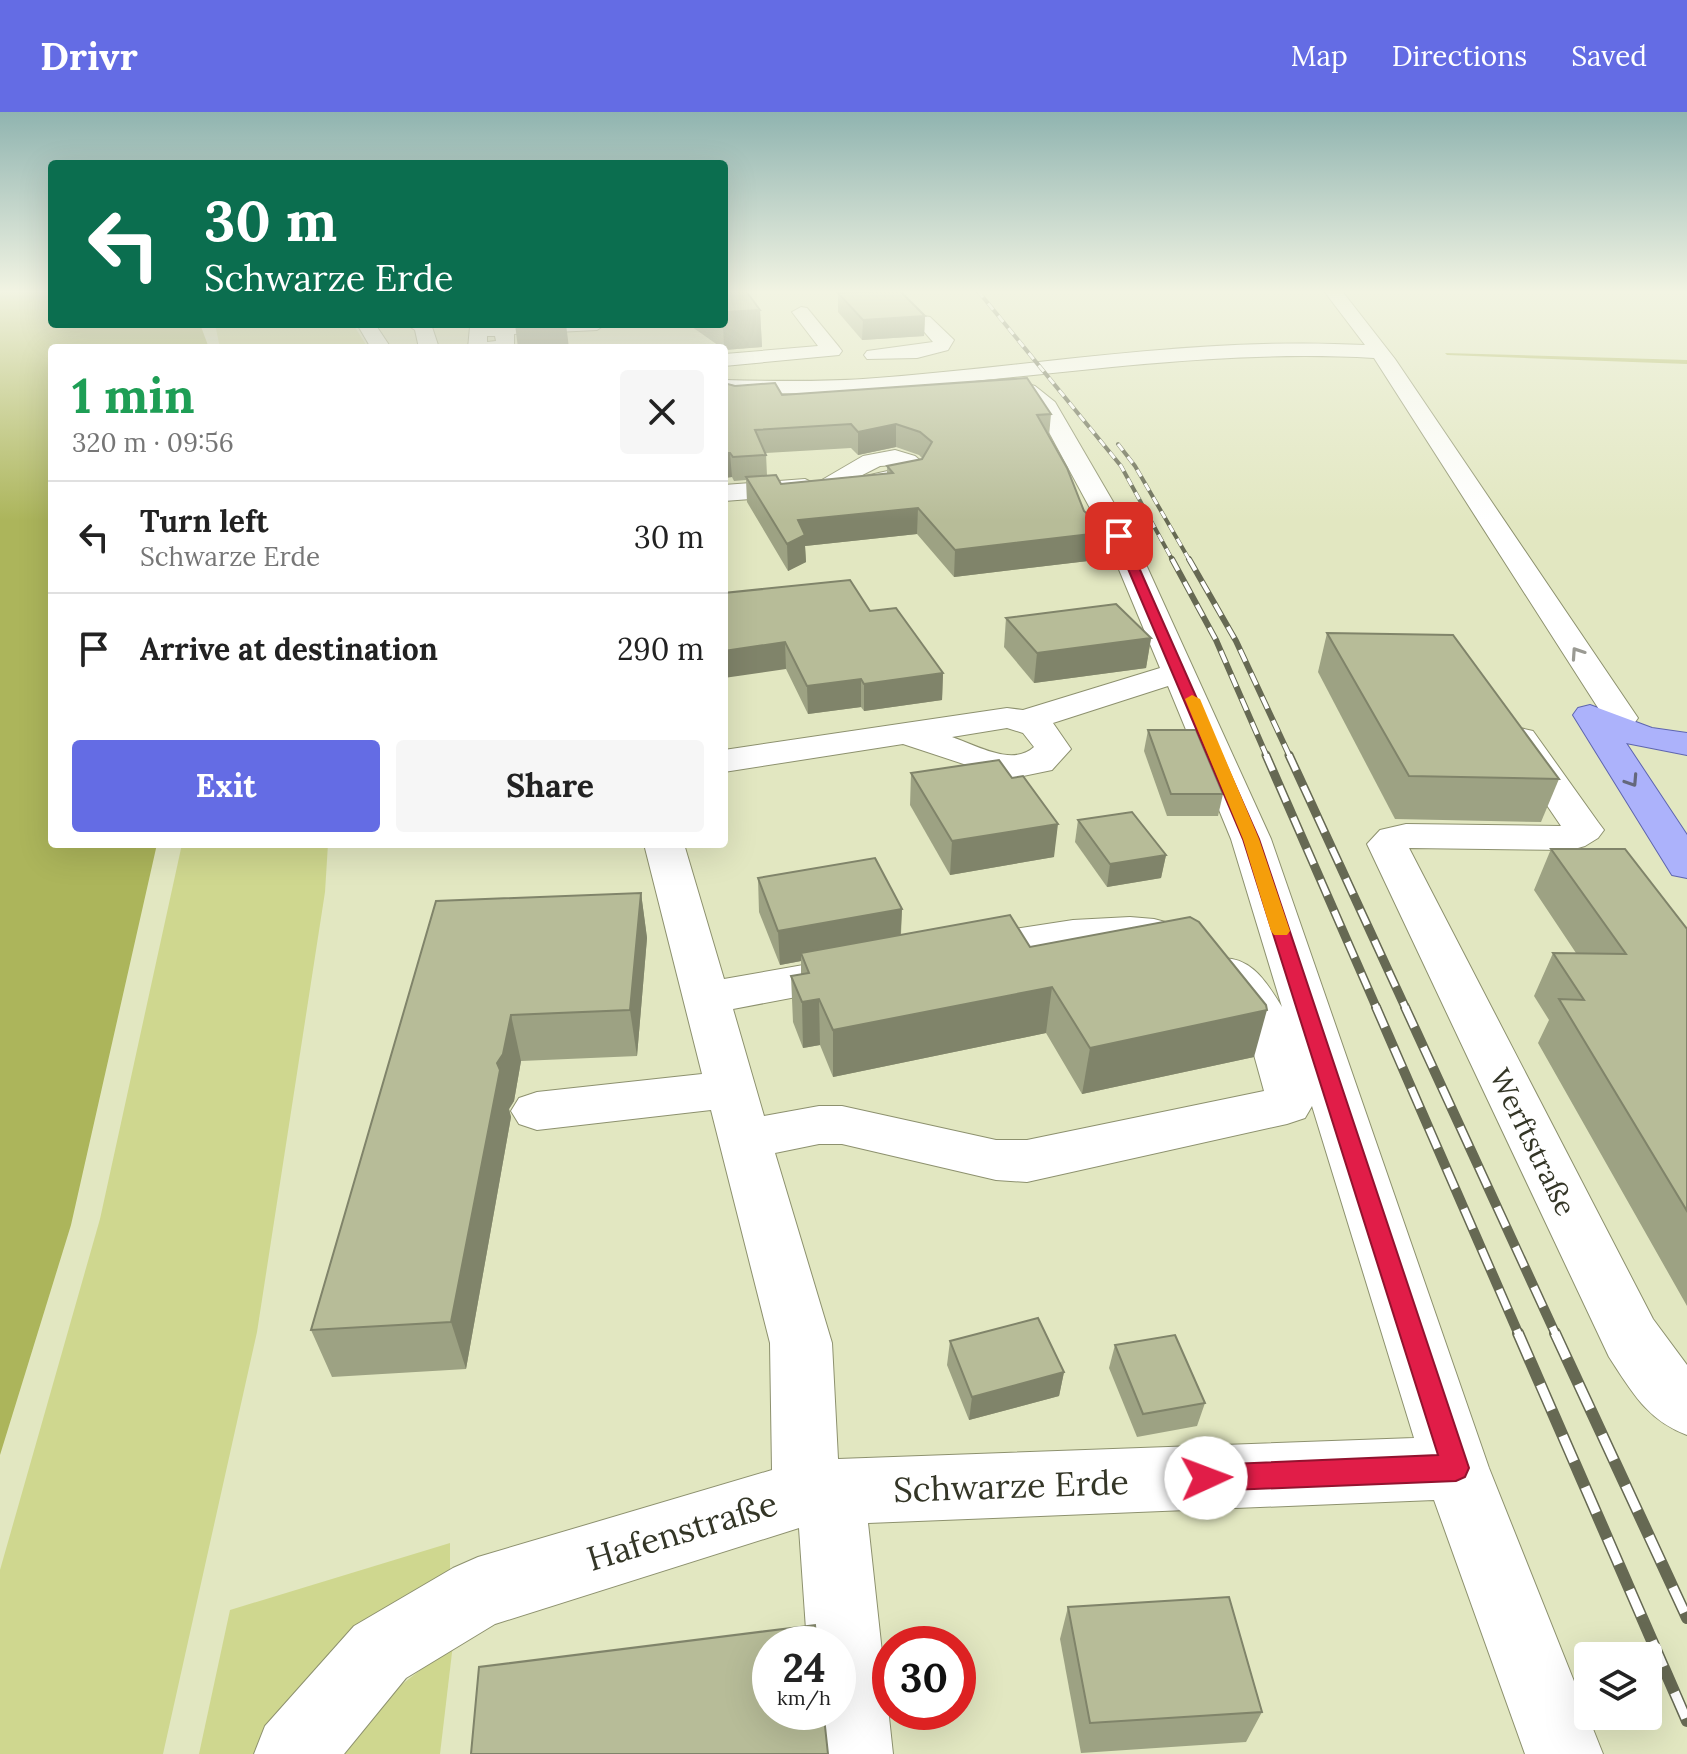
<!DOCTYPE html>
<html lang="en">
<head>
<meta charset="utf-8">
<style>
	body { margin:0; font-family:Lora,serif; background:#f6f6f6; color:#222; height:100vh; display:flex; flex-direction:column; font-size:30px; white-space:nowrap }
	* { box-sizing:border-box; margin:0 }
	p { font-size:26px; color:#767676 }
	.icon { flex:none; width:44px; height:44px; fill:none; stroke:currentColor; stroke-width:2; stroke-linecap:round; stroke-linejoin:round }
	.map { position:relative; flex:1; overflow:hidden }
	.drawer { position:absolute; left:48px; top:232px; width:680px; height:504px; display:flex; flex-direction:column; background:#fff; border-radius:8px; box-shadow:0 8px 32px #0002 }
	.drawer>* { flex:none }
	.top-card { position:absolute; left:48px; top:48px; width:680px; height:168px; border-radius:8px; box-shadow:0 8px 32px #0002; background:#0b6e4f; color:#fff; overflow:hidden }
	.controls { position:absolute; left:1574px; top:1530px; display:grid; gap:16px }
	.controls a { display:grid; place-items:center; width:88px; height:88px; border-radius:8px; background:#fff; box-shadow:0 8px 32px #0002; font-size:40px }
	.speed { position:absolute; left:752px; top:1514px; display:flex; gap:16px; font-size:40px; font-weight:700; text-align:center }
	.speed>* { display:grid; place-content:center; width:104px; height:104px; border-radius:50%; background:#fff; box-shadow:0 8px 32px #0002; line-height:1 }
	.speed small { font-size:20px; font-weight:400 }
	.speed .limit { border:12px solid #d22; background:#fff; color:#111 }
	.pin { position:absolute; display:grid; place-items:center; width:68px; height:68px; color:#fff; margin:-34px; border-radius:16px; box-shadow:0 4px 12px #0006 }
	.me { position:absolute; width:88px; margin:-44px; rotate:88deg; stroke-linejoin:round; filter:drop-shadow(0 0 6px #0008) }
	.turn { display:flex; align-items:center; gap:28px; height:168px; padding:0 24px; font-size:36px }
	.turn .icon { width:104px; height:104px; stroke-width:2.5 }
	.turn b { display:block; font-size:56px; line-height:68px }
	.round { display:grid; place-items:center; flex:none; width:84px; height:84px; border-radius:8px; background:#f6f6f6 }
	.overview { display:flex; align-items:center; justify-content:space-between; height:136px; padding:0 24px }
	h1 { font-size:48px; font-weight:800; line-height:60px; color:#1e9e55 }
	.cta { display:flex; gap:16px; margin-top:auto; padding:16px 24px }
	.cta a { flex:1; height:92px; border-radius:8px; background:#646ce4; color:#fff; font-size:32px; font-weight:800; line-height:92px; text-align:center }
	.cta a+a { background:#f6f6f6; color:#222 }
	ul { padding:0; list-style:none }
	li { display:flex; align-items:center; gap:24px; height:112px; padding:0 24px; border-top:2px solid #e0e0e0 }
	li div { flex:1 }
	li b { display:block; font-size:30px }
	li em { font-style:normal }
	header { display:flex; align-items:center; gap:48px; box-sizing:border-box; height:112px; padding:0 40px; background:#646ce4; color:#fff }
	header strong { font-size:38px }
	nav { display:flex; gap:44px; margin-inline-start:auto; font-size:28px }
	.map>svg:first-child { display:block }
	.green { fill:#cfd78f }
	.water { fill:#acb55b }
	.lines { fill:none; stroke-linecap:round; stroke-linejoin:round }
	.stream { fill:#acb55b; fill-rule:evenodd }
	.minor-casing { stroke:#8d916e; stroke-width:2 }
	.major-casing { stroke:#5e65af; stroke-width:2 }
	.minor { fill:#fff; fill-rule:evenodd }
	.major { fill:#acb2fb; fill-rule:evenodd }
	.rail-far4-casing { stroke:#666953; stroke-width:4 }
	.rail-far3-casing { stroke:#666953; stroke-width:6 }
	.rail-far2-casing { stroke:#666953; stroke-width:9 }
	.rail-far1-casing { stroke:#666953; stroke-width:10 }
	.rail-casing { stroke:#666953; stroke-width:12 }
	.rail-far4 { stroke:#fff; stroke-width:3; stroke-dasharray:8; stroke-linecap:butt }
	.rail-far3 { stroke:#fff; stroke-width:4; stroke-dasharray:13; stroke-linecap:butt }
	.rail-far2 { stroke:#fff; stroke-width:6; stroke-dasharray:17; stroke-linecap:butt }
	.rail-far1 { stroke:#fff; stroke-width:7; stroke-dasharray:22; stroke-linecap:butt }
	.rail { stroke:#fff; stroke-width:9; stroke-dasharray:28; stroke-linecap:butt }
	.wall { fill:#9da283; fill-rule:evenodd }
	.shaded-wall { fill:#80846a }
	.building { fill:#b7bc98; stroke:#80846a; stroke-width:2 }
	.oneway { stroke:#9a9a93 }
	.oneway2 { stroke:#64687c }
	.route { fill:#e11d48; stroke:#92132f; stroke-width:2 }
	.slow { fill:#f59e0b }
	.labels { text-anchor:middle; stroke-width:8; stroke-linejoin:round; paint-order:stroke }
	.street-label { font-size:28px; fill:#343627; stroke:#fff }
	.near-street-label { font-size:34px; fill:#343627; stroke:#fff }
</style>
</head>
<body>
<header>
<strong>Drivr</strong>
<nav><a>Map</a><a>Directions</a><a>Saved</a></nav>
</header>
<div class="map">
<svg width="1687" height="1642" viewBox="0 0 1687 1642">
	<rect width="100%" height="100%" fill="#e2e7c1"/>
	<g class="green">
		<polygon points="215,212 353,212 368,236 220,236"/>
		<polygon points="182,732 328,732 325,780 257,1220 163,1642 0,1642 0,1458 100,1107"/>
		<polygon points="450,1431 450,1470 264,1642 199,1642 230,1498"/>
		<polygon points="453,1532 440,1642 330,1642 352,1612"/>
	</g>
	<polygon class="water" points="0,179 52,179 52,212 200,212 209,236 52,236 52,732 157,732 71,1113 0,1343"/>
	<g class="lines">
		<polygon class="stream" points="1445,241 1687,248 1687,252 1447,243"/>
		<defs>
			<g id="minor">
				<path d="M1324 179H1342L1395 247 1638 606 1633 613 1621 616 1609 613 1374 246C1202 236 1035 267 864 279 817 283 771 281 724 280V268C770 269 817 270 863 267 1031 255 1196 224 1365 233Z"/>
				<polygon points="801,195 807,196 839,235 842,239 839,243 724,254 725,242 818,234 792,200"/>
				<polygon points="924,204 930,205 954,228 948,238 917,246 867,247 864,243 867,239 933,230 915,209"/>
				<polygon points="357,212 375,212 391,236 371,236"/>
				<polygon points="406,212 431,212 439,236 419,236 415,218"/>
				<path d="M501 212H606L597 218 514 222V236H468L470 215ZM487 224H495L496 229 487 230Z"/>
				<path d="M1008 267 1035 274 1055 290 1133 424 1271 727 1489 1356 1603 1642H1525L1434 1388 868 1411 893 1642H815L812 1600H838V1532H807L799 1416 495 1512 406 1566 344 1642H254L265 1614 354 1514 453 1456 478 1445 772 1358 770 1231 711 998 537 1018 519 1012 511 999 519 986 537 980 702 962 644 732H684L724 867 849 845 865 849 872 860 865 871 849 875 733 897 764 1004 819 994H842L996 1028H1027L1264 979 1251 932 1238 900 1204 859 1211 848C1247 839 1265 867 1282 895L1231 727 1168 574 1053 611 1071 637 1052 658 1009 667 903 632 724 660V638L1007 596 1023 598 1160 556 1105 424 1037 298 1015 280H989L978 274 989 268ZM1007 616 1023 621 1034 635C1012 655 976 633 952 625ZM1312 994 1414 1326 838 1347 832 1231 775 1041 819 1032H842L996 1068 1027 1070 1287 1012 1305 1006Z"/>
				<path d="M895 338 915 344 929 356C915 375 883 381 861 375L857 370 861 365 901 356 894 353 880 354 827 381 817 376 805 383 724 389V373L805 367 815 372 863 344Z"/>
				<path d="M1520 616 1533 619 1598 710 1604 718 1598 726 1585 734 1571 738 1409 736 1653 1207 1687 1253V1323C1647 1308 1632 1280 1609 1245L1367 732 1380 718 1406 712 1561 714 1502 627 1507 619Z"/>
				<path d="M1130 805 1154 807 1188 816 1194 826 1188 836C1164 842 1130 832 1102 833 1057 836 1012 844 968 852L952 848 946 838 952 828 968 824 1073 808Z"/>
			</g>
			<polygon id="major" points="1590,593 1652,616 1687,621 1687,643 1626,631 1687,723 1687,766 1672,763 1573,603 1578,596"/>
		</defs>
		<use href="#minor" class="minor-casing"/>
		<use href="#major" class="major-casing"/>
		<use href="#minor" class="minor"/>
		<use href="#major" class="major"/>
		<defs>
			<g id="rail-far4">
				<polyline points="978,179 1121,354 1173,449"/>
				<polyline points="1118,332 1135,354 1190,449"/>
			</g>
			<g id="rail-far3">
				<polyline points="1172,447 1216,528 1267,645"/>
				<polyline points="1189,447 1236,529 1290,645"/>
			</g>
			<g id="rail-far2">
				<polyline points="1266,643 1377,897"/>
				<polyline points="1289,643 1406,897"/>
			</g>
			<g id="rail-far1">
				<polyline points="1376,895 1519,1223"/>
				<polyline points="1405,895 1556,1223"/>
			</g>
			<g id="rail">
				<polyline points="1518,1221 1687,1609"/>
				<polyline points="1555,1221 1687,1506"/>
			</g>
		</defs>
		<use href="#rail-far4" class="rail-far4-casing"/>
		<use href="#rail-far3" class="rail-far3-casing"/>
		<use href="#rail-far2" class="rail-far2-casing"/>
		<use href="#rail-far1" class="rail-far1-casing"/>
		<use href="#rail" class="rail-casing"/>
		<use href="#rail-far4" class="rail-far4"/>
		<use href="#rail-far3" class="rail-far3"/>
		<use href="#rail-far2" class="rail-far2"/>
		<use href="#rail-far1" class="rail-far1"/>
		<use href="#rail" class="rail"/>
	</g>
	<g class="wall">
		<polygon points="838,181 925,204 924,224 862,228 838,200"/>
		<polygon points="760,198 762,235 724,238 724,236 722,236 688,212 724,212"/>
		<path d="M724 271 782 283 1051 302 1049 324 1084 399 1108 420 1105 447 954 465 917 422 805 434 806 450 788 459 747 390 746 368 734 369 732 365 724 366ZM896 335 919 343 922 346V347L887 354V361L781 372 767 364 766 341 851 336 858 343Z"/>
		<polygon points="724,481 870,499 943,561 942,588 864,599 861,595 808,602 786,557"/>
		<polygon points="1006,506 1151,526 1146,556 1034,571 1004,535"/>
		<polygon points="1327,521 1559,667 1541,710 1395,707 1318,560"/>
		<polygon points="1148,618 1223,682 1218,704 1167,704 1144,639"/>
		<polygon points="911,661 1054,745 950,763 910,693"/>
		<polygon points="1078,708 1166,743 1161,766 1107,775 1075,730"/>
		<polygon points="1551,737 1687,817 1687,1194 1538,931 1549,908 1534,884 1553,841 1576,841 1534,778"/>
		<polygon points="758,766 902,797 901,823 1030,835 1254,945 1082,982 1046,921 833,965 820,933 803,936 793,910 791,864 801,862 801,849 780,853 759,800"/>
		<polygon points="641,781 647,826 637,944 521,949 514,989 509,997 511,1005 466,1257 332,1265 311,1218 436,789"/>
		<polygon points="950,1229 1064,1260 1059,1284 969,1308 947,1253"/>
		<polygon points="1115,1233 1205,1291 1197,1314 1137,1325 1109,1256"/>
		<polygon points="1068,1495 1262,1600 1246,1630 1081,1641 1060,1527"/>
	</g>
	<g class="shaded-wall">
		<polygon points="760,198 762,235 724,238 723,212 724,212 724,200"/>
		<polygon points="925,204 924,224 862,228 863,208"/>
		<polygon points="515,212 566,212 569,236 518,236"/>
		<polygon points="896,312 896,335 858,343 858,320"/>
		<polygon points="724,341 730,341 732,365 724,366"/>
		<polygon points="918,396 917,422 805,434 806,450 788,459 787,432 798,408"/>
		<polygon points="1108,420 1105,447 954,465 955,438"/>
		<polygon points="1151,526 1146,556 1034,571 1037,541"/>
		<polygon points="785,530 786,557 724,566 724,539"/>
		<polygon points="943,561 942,588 864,599 864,572"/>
		<polygon points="861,567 861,595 808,602 807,574"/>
		<polygon points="1058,712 1054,745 950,763 952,729"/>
		<polygon points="1166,743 1161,766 1107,775 1110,752"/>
		<polygon points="641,781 647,826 637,944 630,898"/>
		<polygon points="902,797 900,831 801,841 801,849 780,853 778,819"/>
		<polygon points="1052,875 1046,921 833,965 833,918"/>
		<polygon points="819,887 820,933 803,936 802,890"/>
		<polygon points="1267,898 1254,945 1082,982 1090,936"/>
		<polygon points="511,903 521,949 514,989 509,997 511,1005 466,1257 451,1210 497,951"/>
		<polygon points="1064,1260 1059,1284 969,1308 972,1285"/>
	</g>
	<g class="building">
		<polygon points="724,179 746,179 760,198 724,200"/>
		<polygon points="877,179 900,179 925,204 863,208 838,181"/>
		<polygon points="1027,266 1051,302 1037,303 1067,356 1084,399 1108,420 955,438 918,396 798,408 805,423 787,432 746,365 776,363 781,372 893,361 887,354 922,347 932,330 920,320 896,312 858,320 851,312 755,318 766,343 733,345 730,341 724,341 724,271 735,274 775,271 782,283"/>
		<polygon points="850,468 870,499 896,496 943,561 864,572 861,567 807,574 785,530 724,539 724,481"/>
		<polygon points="1116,492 1151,526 1037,541 1006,506"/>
		<polygon points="1327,521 1453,523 1559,667 1409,664"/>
		<polygon points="1148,618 1196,618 1223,682 1171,682"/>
		<polygon points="999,648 1012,666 1023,664 1058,712 952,729 911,661"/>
		<polygon points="1132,700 1166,743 1110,752 1078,708"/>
		<polygon points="1551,737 1625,737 1687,817 1687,1099 1559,887 1584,888 1553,841 1626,842"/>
		<polygon points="875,746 902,797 778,819 758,766"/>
		<polygon points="641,781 630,898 511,903 503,942 497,951 500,958 451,1210 311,1218 436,789"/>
		<polygon points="1010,803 1030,835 1190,805 1199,810 1266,893 1267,898 1090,936 1052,875 833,918 819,887 802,890 791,864 809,861 801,841"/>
		<polygon points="1038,1206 1064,1260 972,1285 950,1229"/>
		<polygon points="1175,1223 1205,1291 1143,1302 1115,1233"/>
		<polygon points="1229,1485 1262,1600 1090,1611 1068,1495"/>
		<polygon points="815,1513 817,1532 770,1532 770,1600 810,1600 810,1602 824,1605 828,1642 471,1642 479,1555"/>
	</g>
	<defs><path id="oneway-chevron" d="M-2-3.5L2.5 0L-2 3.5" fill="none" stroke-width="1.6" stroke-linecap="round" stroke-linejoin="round" transform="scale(2)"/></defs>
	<use class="oneway" href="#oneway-chevron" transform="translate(1577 541) rotate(-124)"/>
	<use class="oneway2" href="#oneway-chevron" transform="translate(1632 669) rotate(57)"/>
	<linearGradient id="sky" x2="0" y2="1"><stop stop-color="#90b4b0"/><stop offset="0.44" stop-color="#f2f4e3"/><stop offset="1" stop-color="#f2f4e3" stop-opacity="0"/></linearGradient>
	<rect width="1687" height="409" fill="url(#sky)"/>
	<polygon class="route" points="1115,422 1125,424 1259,727 1469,1356 1465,1365 1456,1369 1206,1379 1196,1376 1192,1366 1196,1357 1206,1353 1438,1343 1243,727 1114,424"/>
	<polygon class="slow" points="1192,583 1200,587 1259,727 1290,819 1287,823 1274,823 1271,819 1243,727 1185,587"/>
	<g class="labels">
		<g class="street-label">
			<text transform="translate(1533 1030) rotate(64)" y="10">Werftstraße</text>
		</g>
		<g class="near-street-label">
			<text transform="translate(1011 1374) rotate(-2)" y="12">Schwarze Erde</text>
			<text transform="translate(682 1419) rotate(-17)" y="12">Hafenstraße</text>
		</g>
	</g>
</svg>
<div class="controls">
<a><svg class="icon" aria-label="layers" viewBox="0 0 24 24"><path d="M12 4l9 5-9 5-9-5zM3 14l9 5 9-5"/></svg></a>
</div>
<div class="speed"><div>24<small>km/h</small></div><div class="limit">30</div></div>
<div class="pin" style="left:1119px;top:424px;background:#d93025"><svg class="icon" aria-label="arrive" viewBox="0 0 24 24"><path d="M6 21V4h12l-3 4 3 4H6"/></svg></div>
<svg class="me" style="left:1206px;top:1366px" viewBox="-20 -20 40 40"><circle r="19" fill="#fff"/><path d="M0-13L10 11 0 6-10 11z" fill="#e11d48"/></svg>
<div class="top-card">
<div class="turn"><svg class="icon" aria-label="left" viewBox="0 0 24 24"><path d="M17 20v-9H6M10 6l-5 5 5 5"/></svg><div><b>30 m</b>Schwarze Erde</div></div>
</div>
<section class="drawer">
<div class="overview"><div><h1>1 min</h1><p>320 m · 09:56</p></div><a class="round"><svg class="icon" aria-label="close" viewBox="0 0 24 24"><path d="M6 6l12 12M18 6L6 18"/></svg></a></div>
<ul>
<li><svg class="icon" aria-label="left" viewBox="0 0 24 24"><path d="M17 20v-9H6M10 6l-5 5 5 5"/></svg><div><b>Turn left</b><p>Schwarze Erde</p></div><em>30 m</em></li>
<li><svg class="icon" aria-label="arrive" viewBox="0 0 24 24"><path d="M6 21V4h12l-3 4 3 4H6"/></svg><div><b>Arrive at destination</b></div><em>290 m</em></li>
</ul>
<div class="cta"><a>Exit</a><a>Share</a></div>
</section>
</div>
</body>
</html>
